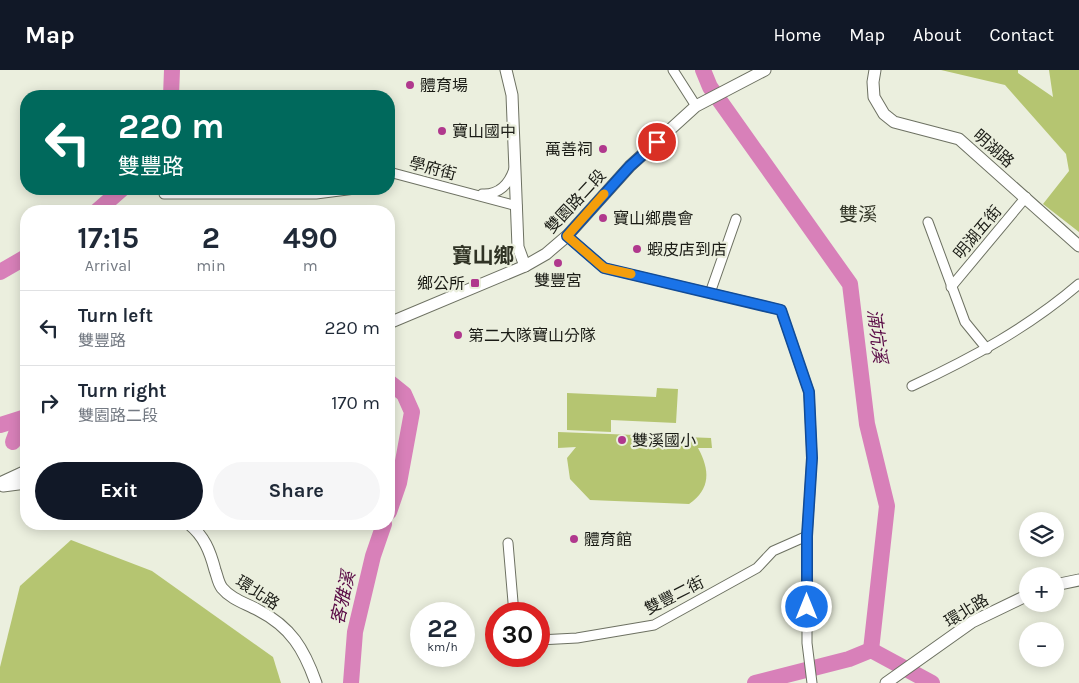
<!DOCTYPE html>
<html lang="en">
<head>
<meta charset="utf-8">
<style>
	body { margin:0; font-family:Karla,"Noto Sans TC",sans-serif; background:#f6f6f7; color:#1f2937; height:100vh; display:flex; flex-direction:column; font-size:19px; white-space:nowrap }
	* { box-sizing:border-box; margin:0 }
	p { font-size:16px; color:#747a83 }
	.icon { flex:none; width:28px; height:28px; fill:none; stroke:currentColor; stroke-width:2; stroke-linecap:round; stroke-linejoin:round }
	.map { position:relative; flex:1; overflow:hidden }
	.panel { position:absolute; left:20px; top:135px; width:375px; height:325px; display:flex; flex-direction:column; background:#fff; border-radius:20px; box-shadow:0 2px 12px #0003 }
	.panel>* { flex:none }
	.guide { position:absolute; left:20px; top:20px; width:375px; height:105px; border-radius:20px; box-shadow:0 2px 12px #0003; background:#00695c; color:#fff; overflow:hidden }
	.fabs { position:absolute; left:1019px; top:442px; display:grid; gap:10px }
	.fabs a { display:grid; place-items:center; width:45px; height:45px; border-radius:50%; background:#fff; box-shadow:0 2px 12px #0003; font-size:25px }
	.speed { position:absolute; left:410px; top:532px; display:flex; gap:10px; font-size:25px; font-weight:700; text-align:center }
	.speed>* { display:grid; place-content:center; width:65px; height:65px; border-radius:50%; background:#fff; box-shadow:0 2px 12px #0003; line-height:1 }
	.speed small { font-size:12px; font-weight:400 }
	.speed .limit { border:8px solid #d22; background:#fff; color:#111 }
	.pin { position:absolute; display:grid; place-items:center; width:42px; height:42px; color:#fff; margin:-21px; border:2px solid #fff; border-radius:50%; box-shadow:0 1px 5px #0007 }
	.me { position:absolute; width:55px; margin:-28px; rotate:0deg; stroke-linejoin:round; filter:drop-shadow(0 0 4px #0008) }
	.turn { display:flex; align-items:center; gap:18px; height:105px; padding:0 15px; font-size:22px }
	.turn .icon { width:65px; height:65px; stroke-width:2.5 }
	.turn b { display:block; font-size:35px; line-height:42px }
	.eta { display:flex; justify-content:space-evenly; align-items:center; height:85px; text-align:center }
	.eta b { font-size:30px; font-weight:700; line-height:35px }
	.primary-button { display:flex; gap:10px; margin-top:auto; padding:10px 15px }
	.primary-button a { flex:1; height:58px; border-radius:30px; background:#111827; color:#fff; font-size:20px; font-weight:700; line-height:58px; text-align:center }
	.primary-button a+a { background:#f6f6f7; color:#1f2937 }
	ul { padding:0; list-style:none }
	li { display:flex; align-items:center; gap:15px; height:75px; padding:0 15px; border-top:1px solid #e0e1e3 }
	li div { flex:1 }
	li b { display:block; font-size:19px }
	li em { font-style:normal }
	header { display:flex; align-items:center; gap:30px; box-sizing:border-box; height:70px; padding:0 25px; background:#111827; color:#fff }
	header strong { font-size:24px }
	nav { display:flex; gap:28px; margin-inline-start:auto; font-size:18px }
	.map>svg:first-child { display:block }
	.green { fill:#b5c571 }
	.lines { fill:none; stroke-linecap:round; stroke-linejoin:round }
	.river { stroke:#d880b9; stroke-width:16 }
	.minor-casing { stroke:#6d7162; stroke-width:11 }
	.tertiary-casing { stroke:#6d7162; stroke-width:13 }
	.minor { stroke:#fff; stroke-width:9 }
	.tertiary { stroke:#fff; stroke-width:11 }
	.route-casing { stroke:#114b97; stroke-width:12 }
	.route { stroke:#1a73e8; stroke-width:9 }
	.slow { stroke:#f59e0b; stroke-width:9 }
	.poi-dot { fill:#b0388d; stroke:#ebefde; stroke-width:2 }
	.labels { text-anchor:middle; stroke-width:4.5; stroke-linejoin:round; paint-order:stroke }
	.poi-label { font-size:16px; fill:#1b1c16; stroke:#ebefde; text-anchor:start }
	.street-label { font-size:16px; fill:#1b1c16; stroke:#ebefde }
	.water-label { font-size:18px; font-style:italic; fill:#5a0b46; stroke:#ebefde }
	.quarter-label { font-size:19px; fill:#303325; stroke:#ebefde }
	.district-label { font-size:21px; font-weight:bold; fill:#303325; stroke:#ebefde }
</style>
</head>
<body>
<header>
<strong>Map</strong>
<nav><a>Home</a><a>Map</a><a>About</a><a>Contact</a></nav>
</header>
<div class="map">
<svg width="1079" height="613" viewBox="0 0 1079 613">
	<rect width="100%" height="100%" fill="#ebefde"/>
	<g class="green">
		<polygon points="941,0 1018,0 1018,3 1053,27 1049,0 1079,0 1079,162 1043,134 1069,101 1066,84 1005,15"/>
		<polygon points="657,318 678,319 676,353 611,350 611,362 567,360 567,323 656,327"/>
		<path d="M558 362 711 368 712 378H698C710 400 711 419 689 434L590 430 570 409 567 388 576 377 558 378Z"/>
		<polygon points="71,470 152,501 273,587 281,613 0,613 0,597 20,516"/>
	</g>
	<g class="lines">
		<g class="river">
			<polyline points="703,0 710,17 850,214 867,354 887,436 871,580"/>
			<polyline points="171,26 172,0"/>
			<polyline points="97,141 122,119"/>
			<polyline points="0,202 26,187"/>
			<polyline points="389,312 404,324 412,342 399,413 389,442"/>
			<polyline points="0,355 26,347"/>
			<polyline points="13,372 17,361 26,348"/>
			<polyline points="351,613 355,562 373,486 384,454"/>
			<polyline points="755,613 849,589 871,580 932,613"/>
		</g>
		<defs>
			<g id="minor">
				<polyline points="673,0 696,36"/>
				<polyline points="389,102 517,136"/>
				<polyline points="164,124 316,124 355,119"/>
				<path d="M482 124C499 125 509 114 514 99"/>
				<polyline points="928,152 965,252 987,279"/>
				<polyline points="567,166 604,198 781,240 809,322 812,388 807,466 807,573 812,613"/>
				<polyline points="951,217 1026,127"/>
				<polyline points="710,223 736,149"/>
				<path d="M912 316C972 288 1029 257 1079 214"/>
				<polyline points="508,473 514,544"/>
				<polyline points="539,570 577,568 654,555 757,498 773,481 807,466"/>
			</g>
			<g id="tertiary">
				<polyline points="506,0 512,25 518,177 525,196"/>
				<polyline points="875,0 873,12 874,27 884,44 894,52 959,69 1079,176"/>
				<polyline points="389,253 525,196 546,184 567,166 630,96 696,36 765,0"/>
				<polyline points="0,413 26,401"/>
				<polyline points="3,416 26,413"/>
				<path d="M189 454C204 466 210 481 215 500 217 505 218 513 222 518 231 529 245 533 258 540 291 557 304 579 316 613"/>
				<polyline points="1055,515 1079,510"/>
				<polyline points="886,613 972,552 1028,525"/>
			</g>
		</defs>
		<use href="#minor" class="minor-casing"/>
		<use href="#tertiary" class="tertiary-casing"/>
		<use href="#minor" class="minor"/>
		<use href="#tertiary" class="tertiary"/>
	</g>
	<g class="lines">
		<defs>
			<polyline id="route" points="657,72 630,96 567,166 604,198 781,240 809,322 812,388 807,466 807,537"/>
		</defs>
		<use href="#route" class="route-casing"/>
		<use href="#route" class="route"/>
		<polyline class="slow" points="604,124 567,166 604,198 631,204"/>
	</g>
	<g class="poi-dot">
		<circle cx="410" cy="15" r="5"/>
		<circle cx="442" cy="61" r="5"/>
		<circle cx="603" cy="79" r="5"/>
		<circle cx="603" cy="148" r="5"/>
		<circle cx="637" cy="179" r="5"/>
		<circle cx="558" cy="193" r="5"/>
		<rect x="470" y="208" width="10" height="10" rx="2.5"/>
		<circle cx="458" cy="265" r="5"/>
		<circle cx="622" cy="370" r="5"/>
		<circle cx="574" cy="469" r="5"/>
	</g>
	<g class="labels">
		<g class="poi-label">
			<text x="420" y="21">體育場</text>
			<text x="452" y="67">寶山國中</text>
			<text x="593" y="85" text-anchor="end">萬善祠</text>
			<text x="613" y="154">寶山鄉農會</text>
			<text x="647" y="185">蝦皮店到店</text>
			<text x="558" y="216" text-anchor="middle">雙豐宮</text>
			<text x="465" y="219" text-anchor="end">鄉公所</text>
			<text x="468" y="271">第二大隊寶山分隊</text>
			<text x="632" y="376">雙溪國小</text>
			<text x="584" y="475">體育館</text>
		</g>
		<g class="street-label">
			<text transform="translate(994 78) rotate(41)" y="6">明湖路</text>
			<text transform="translate(433 98) rotate(15)" y="6">學府街</text>
			<text transform="translate(575 131) rotate(-47)" y="6">雙園路二段</text>
			<text transform="translate(977 162) rotate(-50)" y="6">明湖五街</text>
			<text transform="translate(258 522) rotate(33)" y="6">環北路</text>
			<text transform="translate(674 525) rotate(-27)" y="6">雙豐二街</text>
			<text transform="translate(966 540) rotate(-31)" y="6">環北路</text>
		</g>
		<g class="water-label">
			<text transform="translate(877 266) rotate(83)" y="6">湳坑溪</text>
			<text transform="translate(343 528) rotate(-77)" y="6">客雅溪</text>
		</g>
		<g class="quarter-label">
			<text x="858" y="151">雙溪</text>
		</g>
		<g class="district-label">
			<text x="483" y="193">寶山鄉</text>
		</g>
	</g>
</svg>
<div class="fabs">
<a><svg class="icon" aria-label="layers" viewBox="0 0 24 24"><path d="M12 4l9 5-9 5-9-5zM3 14l9 5 9-5"/></svg></a>
<a>+</a>
<a>−</a>
</div>
<div class="speed"><div>22<small>km/h</small></div><div class="limit">30</div></div>
<div class="pin" style="left:657px;top:72px;background:#d93025"><svg class="icon" aria-label="arrive" viewBox="0 0 24 24"><path d="M6 21V4h12l-3 4 3 4H6"/></svg></div>
<svg class="me" style="left:807px;top:537px" viewBox="-20 -20 40 40"><circle r="17" fill="#1a73e8" stroke="#fff" stroke-width="3"/><path d="M0-11L8 9 0 5-8 9z" fill="#fff"/></svg>
<div class="guide">
<div class="turn"><svg class="icon" aria-label="left" viewBox="0 0 24 24"><path d="M17 20v-9H6M10 6l-5 5 5 5"/></svg><div><b>220 m</b>雙豐路</div></div>
</div>
<section class="panel">
<div class="eta">
<div><b>17:15</b><p>Arrival</p></div>
<div><b>2</b><p>min</p></div>
<div><b>490</b><p>m</p></div>
</div>
<ul>
<li><svg class="icon" aria-label="left" viewBox="0 0 24 24"><path d="M17 20v-9H6M10 6l-5 5 5 5"/></svg><div><b>Turn left</b><p>雙豐路</p></div><em>220 m</em></li>
<li><svg class="icon" aria-label="right" viewBox="0 0 24 24"><path d="M7 20v-9h11M14 6l5 5-5 5"/></svg><div><b>Turn right</b><p>雙園路二段</p></div><em>170 m</em></li>
</ul>
<div class="primary-button"><a>Exit</a><a>Share</a></div>
</section>
</div>
</body>
</html>
